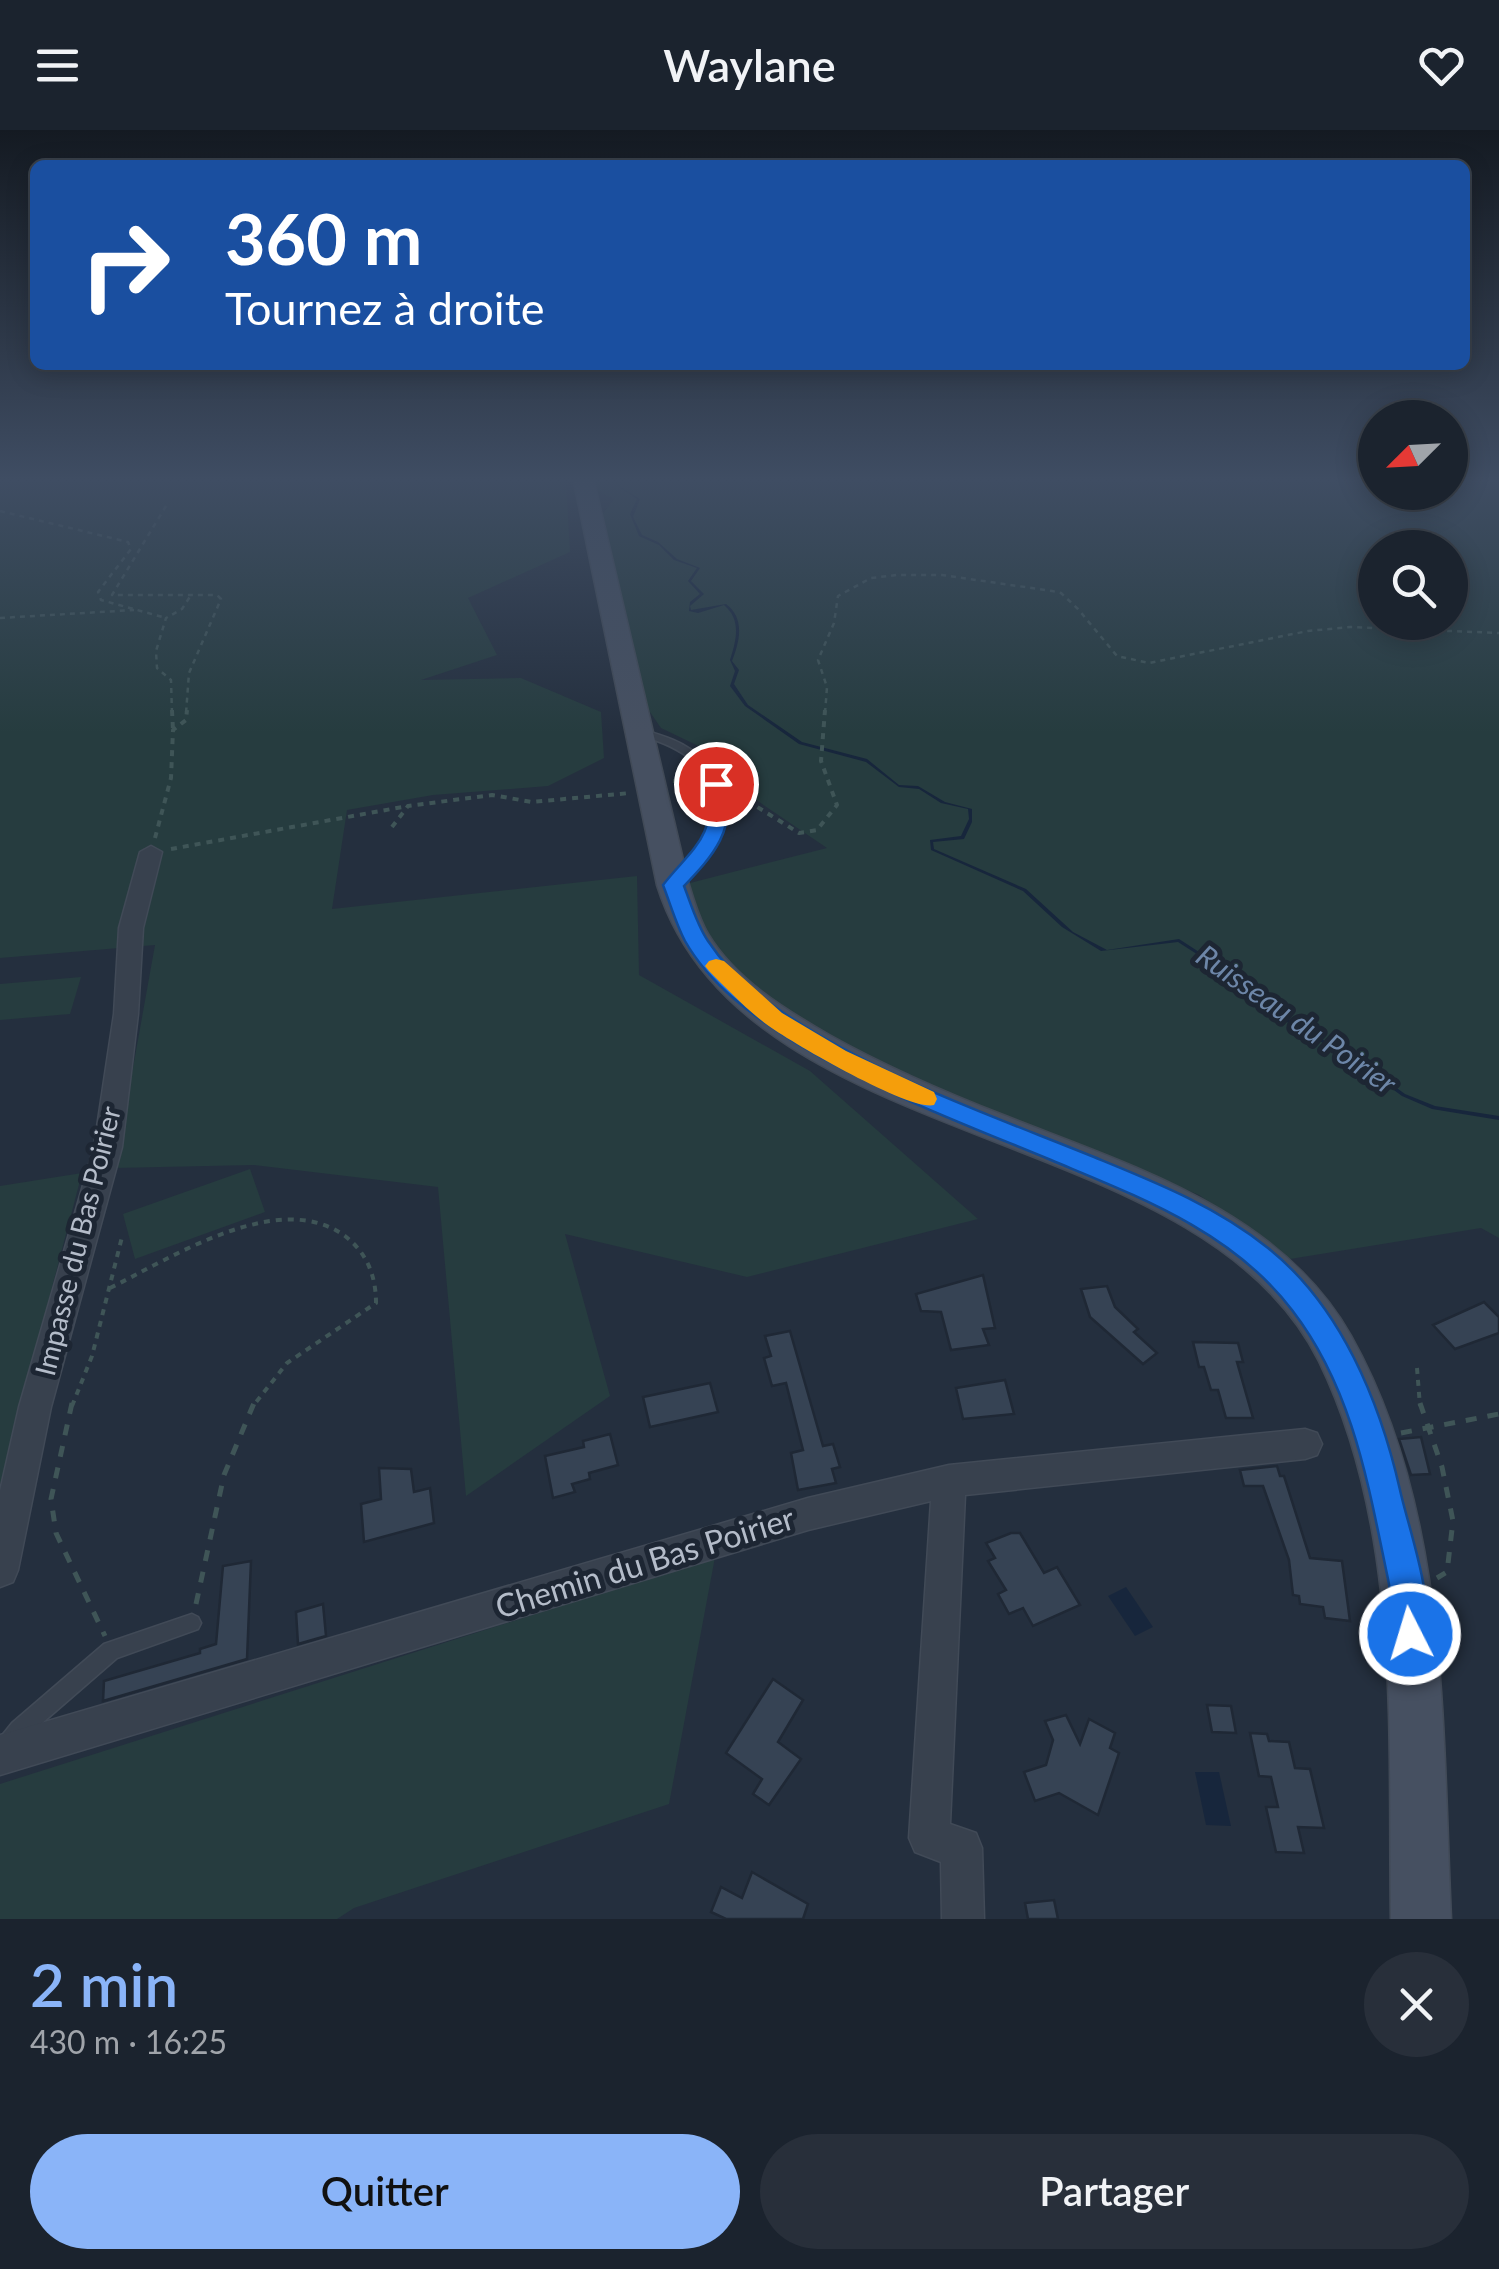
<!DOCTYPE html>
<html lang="fr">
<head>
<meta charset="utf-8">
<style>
	body { margin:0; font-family:Lato,sans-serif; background:#282f3a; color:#f1f3f6; height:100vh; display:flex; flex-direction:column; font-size:38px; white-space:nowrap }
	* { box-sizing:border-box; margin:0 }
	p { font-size:32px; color:#a0a4aa }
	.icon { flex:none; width:55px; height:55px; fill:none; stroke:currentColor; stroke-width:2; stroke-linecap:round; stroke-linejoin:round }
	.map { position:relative; height:1789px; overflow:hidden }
	.side { display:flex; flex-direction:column; background:#1b232e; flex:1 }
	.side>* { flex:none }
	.top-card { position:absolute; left:30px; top:30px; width:1440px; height:210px; border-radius:15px; box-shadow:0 5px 25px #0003,0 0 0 2px #39404a; background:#1a4fa0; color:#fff; overflow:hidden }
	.needle { width:65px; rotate:246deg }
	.fabs { position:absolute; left:1358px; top:270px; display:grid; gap:20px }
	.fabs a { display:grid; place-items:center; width:110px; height:110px; border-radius:50%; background:#1b232e; box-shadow:0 5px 25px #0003,0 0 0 2px #39404a; font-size:50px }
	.pin { position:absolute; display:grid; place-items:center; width:85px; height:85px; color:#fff; margin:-42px; border:5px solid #fff; border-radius:50%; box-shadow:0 2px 10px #0007 }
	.me { position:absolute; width:110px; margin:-55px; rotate:355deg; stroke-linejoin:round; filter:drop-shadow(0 0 8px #0008) }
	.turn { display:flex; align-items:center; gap:35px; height:210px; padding:0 30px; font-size:45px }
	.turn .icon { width:130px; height:130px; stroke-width:2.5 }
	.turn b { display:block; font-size:70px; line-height:85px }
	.round { display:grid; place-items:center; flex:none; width:105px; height:105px; border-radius:52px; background:#282f3a }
	.overview { display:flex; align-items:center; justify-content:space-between; height:170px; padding:0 30px }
	h1 { font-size:60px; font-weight:600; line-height:75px; color:#8ab4f8 }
	.action { display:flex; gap:20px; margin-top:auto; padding:20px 30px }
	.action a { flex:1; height:115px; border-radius:60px; background:#8ab4f8; color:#111; font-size:40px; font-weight:600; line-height:115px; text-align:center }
	.action a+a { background:#282f3a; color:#f1f3f6 }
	header { display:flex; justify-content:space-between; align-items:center; height:130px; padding:0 30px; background:#1b232e; font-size:45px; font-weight:600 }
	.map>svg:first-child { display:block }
	.green { fill:#263c3f; fill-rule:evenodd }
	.water { fill:#17263c }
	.building { fill:#364354; stroke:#1f2835; stroke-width:2.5 }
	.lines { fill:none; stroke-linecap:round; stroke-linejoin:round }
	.lane-casing { stroke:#414a57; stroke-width:3 }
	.street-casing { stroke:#414a57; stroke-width:3 }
	.secondary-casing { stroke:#414a57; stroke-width:3 }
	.path-far2 { stroke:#3f5557; stroke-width:2.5; stroke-dasharray:5 5; stroke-linecap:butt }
	.path-far1 { stroke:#3f5557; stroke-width:4; stroke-dasharray:6 6; stroke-linecap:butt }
	.path { stroke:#3f5557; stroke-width:5; stroke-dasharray:11 11; stroke-linecap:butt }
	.lane { fill:#38414e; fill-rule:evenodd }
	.street { fill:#38414e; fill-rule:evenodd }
	.secondary { fill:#465061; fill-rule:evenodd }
	.route { fill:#1a73e8; stroke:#114b97; stroke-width:2.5 }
	.slow { fill:#f59e0b }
	.labels { text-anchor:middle; stroke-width:10; stroke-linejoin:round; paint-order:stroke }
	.street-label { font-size:28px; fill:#b4bcc9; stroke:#1d2633 }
	.water-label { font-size:30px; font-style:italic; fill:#6d86a8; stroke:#1d2633 }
	.near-street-label { font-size:32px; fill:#b4bcc9; stroke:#1d2633 }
</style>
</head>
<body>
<header><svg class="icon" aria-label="menu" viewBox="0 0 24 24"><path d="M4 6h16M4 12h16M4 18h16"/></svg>Waylane<svg class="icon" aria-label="heart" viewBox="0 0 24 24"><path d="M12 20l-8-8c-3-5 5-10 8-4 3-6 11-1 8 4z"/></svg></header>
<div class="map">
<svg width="1499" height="1789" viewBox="0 0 1499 1789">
	<rect width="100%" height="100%" fill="#242f3e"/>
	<g class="green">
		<polygon points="0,352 566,352 570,422 468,468 497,525 421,550 521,548 601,582 604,628 548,656 433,665 347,680 332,779 637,746 639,845 810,941 978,1089 747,1147 565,1104 610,1266 466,1366 438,1057 253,1035 115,1038 155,815 0,828"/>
		<path d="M592 352H1375V362H1450V352H1499V1108L1481 1098 1290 1129 1199 1065 843 920 739 848 705 808 694 780 690 753 827 718 737 657 715 624 661 598 643 572 599 389 614 369 594 359ZM1375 418H1450V492H1375Z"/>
		<polygon points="81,847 70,884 0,890 0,854"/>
		<polygon points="250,1039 265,1082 135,1129 123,1084"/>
		<polygon points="82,1043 0,1356 0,1056"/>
		<polygon points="715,1427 669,1674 354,1778 337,1789 0,1789 0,1654"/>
	</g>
	<g class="water">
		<path d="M612 352 640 369 633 387 642 405 658 412 677 429 700 438 691 451 704 464 690 476 691 480 726 474C745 488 740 511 732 531L739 540 734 554 748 575 802 612 867 629 899 655 918 656 945 672 972 679V692L964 709 933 712 934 719 1026 759 1073 802 1107 820 1179 809 1233 844 1280 884 1365 935 1405 964 1435 976 1499 986V990L1432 979 1402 966 1357 933 1275 885 1228 844 1178 812 1101 821 1062 797 1023 761 931 720 930 710 961 706 969 689 968 679 941 673 919 659 899 657 866 632 799 614 745 576 730 556 735 541 730 530C736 511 742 490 724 475L698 483 689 481 690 472 700 464 688 451 697 438 674 430 659 415 639 406 630 384 637 369Z"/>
		<polygon points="1126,1457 1153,1497 1135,1506 1108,1466"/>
		<polygon points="1195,1642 1219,1642 1231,1696 1206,1695"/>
	</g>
	<g class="building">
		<polygon points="983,1145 995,1198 983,1199 989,1215 951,1220 941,1182 921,1181 916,1164"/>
		<polygon points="1107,1156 1115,1177 1138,1199 1134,1202 1157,1223 1143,1234 1090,1187 1081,1159"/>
		<polygon points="1484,1172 1499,1187 1499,1203 1455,1219 1433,1195"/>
		<polygon points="790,1201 823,1316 833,1314 840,1337 832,1339 836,1353 798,1360 791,1323 803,1320 786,1253 772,1256 764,1228 771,1226 765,1206"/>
		<polygon points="1193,1212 1238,1213 1243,1232 1237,1232 1253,1288 1226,1288 1218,1260 1211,1260 1204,1237 1199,1237"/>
		<polygon points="1005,1250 1014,1284 963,1289 956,1258"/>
		<polygon points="710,1253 718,1282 650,1297 643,1267"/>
		<polygon points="610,1304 618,1335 589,1343 590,1349 572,1354 575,1362 553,1368 545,1326 584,1317 583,1311"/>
		<polygon points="1421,1307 1430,1344 1411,1345 1399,1309"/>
		<polygon points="1277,1336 1280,1346 1284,1346 1310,1428 1342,1431 1350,1491 1325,1488 1323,1477 1300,1474 1299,1466 1293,1465 1289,1430 1263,1356 1244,1356 1240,1340"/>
		<polygon points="379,1338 411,1339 414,1362 430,1358 434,1393 364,1412 361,1374 381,1369"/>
		<polygon points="1011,1403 1020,1403 1044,1443 1057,1437 1080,1475 1033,1496 1023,1478 1009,1484 998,1464 1006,1460 988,1431 995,1428 986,1413"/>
		<polygon points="251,1431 247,1529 103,1571 104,1551 200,1523 200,1519 216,1514 223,1436"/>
		<polygon points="323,1474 326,1506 298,1514 296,1482"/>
		<polygon points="773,1549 803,1570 778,1612 801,1629 769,1675 753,1664 762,1649 726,1623"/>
		<polygon points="1207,1575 1231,1576 1236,1603 1212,1602"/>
		<polygon points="1066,1585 1080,1614 1089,1589 1115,1603 1110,1618 1119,1623 1098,1685 1059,1663 1035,1671 1024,1642 1046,1635 1053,1610 1045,1591"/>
		<polygon points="1250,1603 1267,1604 1269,1611 1289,1612 1295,1638 1310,1639 1324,1698 1298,1697 1304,1723 1276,1722 1266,1677 1278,1677 1271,1647 1259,1646"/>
		<polygon points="752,1742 808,1774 803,1789 726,1789 711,1782 721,1757 742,1768"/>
		<polygon points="1054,1770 1058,1789 1028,1789 1025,1773"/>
	</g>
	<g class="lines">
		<defs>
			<g id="lane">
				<path d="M639 599C662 605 686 612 703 630 740 668 718 737 673 758L667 755C677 746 688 738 696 727 704 716 708 703 710 690 718 635 681 617 636 604V600Z"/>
				<polygon points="192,1484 198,1487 201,1493 198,1499 117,1528 26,1607 7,1631 0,1634 0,1608 12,1593 104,1514"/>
			</g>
			<g id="street">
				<polygon points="151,716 162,722 143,798 138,884 122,1017 51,1277 18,1440 13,1452 0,1457 0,1361 19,1277 94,1017 114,884 119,798 140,722"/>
				<polygon points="1305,1299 1317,1303 1322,1314 1317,1325 1305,1329 965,1365 950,1694 976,1703 982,1718 984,1789 942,1789 941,1732 915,1722 909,1708 931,1371 808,1400 0,1645 0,1605 808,1368 949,1335"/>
			</g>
			<path id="secondary" d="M574 352H594L689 755C694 771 699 789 708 804 735 849 784 879 829 905 886 937 946 963 1008 987 1132 1036 1281 1081 1351 1206 1449 1381 1442 1594 1451 1789H1391C1388 1605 1402 1401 1319 1231 1199 988 743 1027 657 755Z"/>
		</defs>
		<use href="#lane" class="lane-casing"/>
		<use href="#street" class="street-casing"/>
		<use href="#secondary" class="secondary-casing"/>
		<g class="path-far2">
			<polyline points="166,376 112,465 217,465 221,469 189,543 186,583"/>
			<polyline points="0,381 128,412 131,419 98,462 101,470 166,488"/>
			<polyline points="0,488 134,480"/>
			<polyline points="172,583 171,550 157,538 156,521 166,488 182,479 191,465"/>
			<polyline points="825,583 827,557 818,530 834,493 838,466 871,448 897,445 942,445 1052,461 1061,463 1078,479 1117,526 1149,533 1308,501 1350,497 1499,503"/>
		</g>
		<g class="path-far1">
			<polyline points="172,580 173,600"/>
			<polyline points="673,651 698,653"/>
			<polyline points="727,658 799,703 817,700 837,675 821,631 825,580"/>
			<polyline points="392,697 408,676 492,665 532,672 630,663"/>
			<polyline points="155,708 171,648 173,600 186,590 187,580"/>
			<polyline points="171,719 408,676"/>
			<path d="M110 1158C173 1127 279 1058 345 1106 367 1123 376 1146 376 1173L287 1233 253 1276"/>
			<polyline points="1417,1238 1420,1276"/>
			<polyline points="72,1276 92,1226 122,1107"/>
		</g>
		<g class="path">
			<polyline points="72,1273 51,1369 56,1403 105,1506"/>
			<polyline points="1420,1273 1442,1337 1453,1391 1447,1442 1437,1448"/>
			<polyline points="1401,1303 1499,1284"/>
			<polyline points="196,1474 224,1345 254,1273"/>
		</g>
		<use href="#lane" class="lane"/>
		<use href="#street" class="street"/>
		<use href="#secondary" class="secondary"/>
	</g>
	<linearGradient id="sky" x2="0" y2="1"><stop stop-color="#141a22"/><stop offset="0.58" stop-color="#3f4d63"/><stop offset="1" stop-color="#3f4d63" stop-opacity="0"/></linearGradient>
	<rect width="1499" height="603" fill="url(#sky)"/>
	<path class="route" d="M716 648 725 654C737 699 713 726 684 756 691 774 697 795 708 811 735 852 775 879 817 904 904 955 1000 989 1094 1027 1155 1052 1216 1076 1268 1118 1341 1176 1380 1272 1400 1360 1409 1401 1438 1477 1422 1516L1410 1521 1398 1516C1390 1495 1393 1471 1388 1449 1368 1354 1353 1259 1292 1180 1232 1101 1139 1067 1051 1030 964 994 876 961 796 913 754 887 710 855 685 811 676 794 670 773 663 755 690 720 719 706 706 654Z"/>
	<path class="slow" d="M716 829 724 831 782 883 846 921 934 962 937 969 934 975C911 982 790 912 766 894 746 879 727 859 709 841L705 836 709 831Z"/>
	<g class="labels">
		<g class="street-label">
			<text transform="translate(78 1111) rotate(-76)" y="10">Impasse du Bas Poirier</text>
		</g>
		<g class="water-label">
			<text transform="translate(1296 890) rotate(35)" y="10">Ruisseau du Poirier</text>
		</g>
		<g class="near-street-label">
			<text transform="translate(645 1433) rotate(-17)" y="11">Chemin du Bas Poirier</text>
		</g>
	</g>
</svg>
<div class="fabs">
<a><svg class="needle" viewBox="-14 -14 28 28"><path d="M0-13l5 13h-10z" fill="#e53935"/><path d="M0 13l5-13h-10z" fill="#a0a4aa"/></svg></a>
<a><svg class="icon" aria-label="search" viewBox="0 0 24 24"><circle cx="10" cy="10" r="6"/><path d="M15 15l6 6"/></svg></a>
</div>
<div class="pin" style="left:716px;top:654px;background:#d93025"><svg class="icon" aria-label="arrive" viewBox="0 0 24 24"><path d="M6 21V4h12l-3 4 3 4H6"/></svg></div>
<svg class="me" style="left:1410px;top:1504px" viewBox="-20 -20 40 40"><circle r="17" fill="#1a73e8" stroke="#fff" stroke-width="3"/><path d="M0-11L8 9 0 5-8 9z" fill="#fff"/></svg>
<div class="top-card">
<div class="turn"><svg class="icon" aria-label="right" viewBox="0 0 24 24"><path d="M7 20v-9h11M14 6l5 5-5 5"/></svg><div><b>360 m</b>Tournez à droite</div></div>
</div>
</div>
<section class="side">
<div class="overview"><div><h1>2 min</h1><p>430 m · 16:25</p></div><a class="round"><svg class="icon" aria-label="close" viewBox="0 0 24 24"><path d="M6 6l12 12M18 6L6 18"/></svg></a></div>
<div class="action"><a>Quitter</a><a>Partager</a></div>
</section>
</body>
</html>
